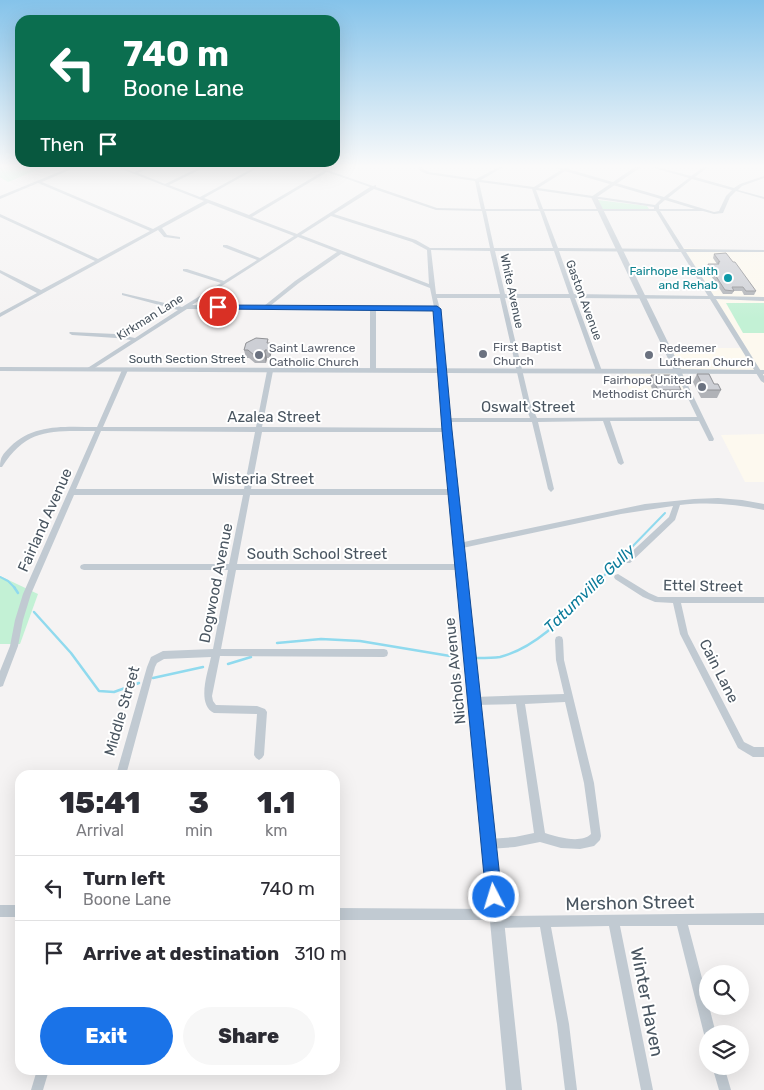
<!DOCTYPE html>
<html lang="en">
<head>
<meta charset="utf-8">
<style>
	body { margin:0; font-family:Rubik,sans-serif; background:#f7f7f7; color:#2b2b33; height:100vh; display:flex; flex-direction:column; font-size:19px; white-space:nowrap }
	* { box-sizing:border-box; margin:0 }
	p { font-size:16px; color:#7c7c81 }
	.icon { flex:none; width:28px; height:28px; fill:none; stroke:currentColor; stroke-width:2; stroke-linecap:round; stroke-linejoin:round }
	.map { position:relative; flex:1; overflow:hidden }
	.drawer { position:absolute; left:15px; top:770px; width:325px; height:305px; display:flex; flex-direction:column; background:#fff; border-radius:15px; box-shadow:0 5px 20px #0002 }
	.drawer>* { flex:none }
	.top-card { position:absolute; left:15px; top:15px; width:325px; height:152px; border-radius:15px; box-shadow:0 5px 20px #0002; background:#0b6e4f; color:#fff; overflow:hidden }
	.buttons { position:absolute; left:699px; top:965px; display:grid; gap:10px }
	.buttons a { display:grid; place-items:center; width:50px; height:50px; border-radius:50%; background:#fff; box-shadow:0 5px 20px #0002; font-size:25px }
	.pin { position:absolute; display:grid; place-items:center; width:42px; height:42px; color:#fff; margin:-21px; border:2px solid #fff; border-radius:50%; box-shadow:0 1px 5px #0007 }
	.me { position:absolute; width:55px; margin:-28px; rotate:355deg; stroke-linejoin:round; filter:drop-shadow(0 0 4px #0008) }
	.turn { display:flex; align-items:center; gap:18px; height:105px; padding:0 25px; font-size:22px }
	.turn .icon { width:65px; height:65px; stroke-width:2.5 }
	.turn b { display:block; font-size:35px; line-height:42px }
	.then { display:flex; align-items:center; height:48px; padding:0 25px; background:#0003; gap:10px; font-size:19px }
	.eta { display:flex; justify-content:space-evenly; align-items:center; height:85px; text-align:center }
	.eta b { font-size:30px; font-weight:800; line-height:35px }
	.primary-button { display:flex; gap:10px; margin-top:auto; padding:10px 25px }
	.primary-button a { flex:1; height:58px; border-radius:30px; background:#1a73e8; color:#fff; font-size:20px; font-weight:800; line-height:58px; text-align:center }
	.primary-button a+a { background:#f7f7f7; color:#2b2b33 }
	ul { padding:0; list-style:none }
	li { display:flex; align-items:center; gap:15px; height:65px; padding:0 25px; border-top:1px solid #e1e1e2 }
	li div { flex:1 }
	li b { display:block; font-size:19px }
	li em { font-style:normal }
	.map>svg:first-child { display:block }
	.commercial { fill:#fdf9ef }
	.green { fill:#c3f1d5 }
	.lines { fill:none; stroke-linecap:round; stroke-linejoin:round }
	.stream-far1 { stroke:#90daee; stroke-width:2 }
	.stream { stroke:#90daee; stroke-width:2.5 }
	.minor { fill:#c1cad2; fill-rule:evenodd }
	.tertiary { fill:#c1cad2; fill-rule:evenodd }
	.wall { fill:#b0b2b7 }
	.shaded-wall { fill:#909195 }
	.building { fill:#cdcfd5; stroke:#909195 }
	.route { fill:#1a73e8; stroke:#114b97 }
	.culture-dot { fill:#0f9aa8; stroke:#fff; stroke-width:2 }
	.worship-dot { fill:#6b7280; stroke:#fff; stroke-width:2 }
	.labels { text-anchor:middle; stroke-width:4; stroke-linejoin:round; paint-order:stroke }
	.far-culture-label { font-size:12px; fill:#0d838f; stroke:#fff; text-anchor:end }
	.far-street-label { font-size:12px; fill:#4a5661; stroke:#fff }
	.far-worship-label { font-size:12px; fill:#5b616d; stroke:#fff; text-anchor:start }
	.street-label { font-size:15px; fill:#4a5661; stroke:#fff }
	.water-label { font-size:16px; font-style:italic; fill:#0c7c9b; stroke:#fff }
	.near-street-label { font-size:18px; fill:#4a5661; stroke:#fff }
</style>
</head>
<body>
<div class="map">
<svg width="764" height="1090" viewBox="0 0 764 1090">
	<rect width="100%" height="100%" fill="#f5f3f3"/>
	<g class="commercial">
		<polygon points="682,248 764,251 764,385 757,374 683,373 694,398 632,398 621,369 680,369 669,348 746,348"/>
		<polygon points="764,434 764,482 745,482 721,435"/>
	</g>
	<g class="green">
		<polygon points="0,167 44,167 8,182 0,177"/>
		<polygon points="598,200 647,206 649,209 602,209"/>
		<polygon points="726,303 764,303 764,333 743,333"/>
		<polygon points="0,576 38,594 20,644 0,644"/>
	</g>
	<g class="lines">
		<g class="stream-far1">
			<polyline points="0,577 8,581 15,588"/>
			<polyline points="592,588 665,513"/>
		</g>
		<g class="stream">
			<polyline points="14,587 18,593"/>
			<polyline points="34,612 71,653 99,691 114,692 139,683"/>
			<polyline points="277,643 321,639 360,641 456,657"/>
			<path d="M477 658C484 658 493 658 500 657 538 647 567 614 593 587"/>
			<polyline points="228,664 251,657"/>
			<polyline points="153,678 203,667"/>
		</g>
		<g class="minor">
			<path d="M71 167H76L42 182 153 229 204 201 116 167H121L134 172 146 167H151L138 173 165 184 200 167H205L169 185 200 197 255 167H259L204 198 249 215 324 171 314 167H319L326 169 331 167H335L330 171 373 186 376 185V187L437 208 481 209 475 181 427 174 420 171 419 167H423V169L429 172 476 179 499 167H503L481 180 534 187 561 170 555 167 564 168 570 167 568 169 664 197 689 178 651 167H657L691 176 704 167H708L695 177 734 188 740 184 764 176V178L742 186 738 190 764 197V199L736 191 730 197 723 213 714 214 703 211H660L684 249 764 250V252H686L714 296 764 297V301L716 299 764 376V383L761 381 710 299 575 298 602 371 599 373 596 371 570 298H505L530 403 537 418 697 417 675 371 678 369 681 371 714 439 713 441H709L699 421H610L624 463 621 465 618 463 603 421 538 422 554 489 551 492 548 489 532 422H446L443 420 446 418H530L524 403 500 298H437L440 309 445 371 442 373 439 371 434 311 376 310V370L373 372 370 370V310L187 309 90 371H86V369L131 340 116 338 72 335 69 333 70 332 116 334 135 338 178 310 122 295V293L182 307 221 283 183 271V269H187L224 281 257 260 223 247V245H227L260 258 294 236 208 203 162 228 167 235 180 237V239L164 237 158 230 0 317V313L37 293 0 273V270L41 290 95 261 0 217V214L98 259 150 231 38 183 0 199V196ZM565 171 661 199 655 205 538 188ZM327 172 370 187 297 234 252 217ZM692 179 732 190 726 196 719 211 714 212 668 198ZM479 182 532 189 539 209H485ZM374 189 436 210 482 211 490 248H430L416 240 334 214ZM536 190 654 207V209H543ZM665 200 695 209H659V205ZM486 211H540L553 248H494ZM544 211H656L679 249 558 248ZM331 216 412 242 427 250 429 284 301 235ZM298 237 337 252 295 281 264 306 192 305ZM431 250 490 251 500 294H436ZM495 251H554L569 294H505ZM559 251 681 252 708 296 574 294ZM341 254 430 288 434 307 270 306 299 283Z"/>
			<path d="M125 368 128 370 103 427H256L267 371 270 369 273 371 262 427 447 428 450 430 447 432H262L251 489H453L456 492 453 495H250L237 564H461L464 565 465 567 464 569 461 570H236L221 649H384L387 650 388 653 387 656 384 657 220 656 212 696 213 701 216 705 257 706 265 709 267 712 264 755 262 758 259 760 256 758 254 755 257 714 214 713C196 704 208 672 211 657L164 659 157 663 155 667 126 775H116L147 667 151 657 163 651 213 649 228 570H84L81 569 80 567 81 565 84 564H229L243 495H74L31 594 23 620 18 646 4 683 3 686 0 687V671L10 646 15 620 23 594 95 431C53 431 27 427 2 467H0C0 457 3 454 10 447 34 423 66 427 97 427L122 370ZM101 431 255 432 244 489H76Z"/>
			<path d="M718 498 742 500 764 504V510C736 504 709 502 680 505L675 520 630 563H624L623 561 624 559 669 517 673 506 621 514 458 549 455 548 454 546 455 544 473 540 645 504 694 499Z"/>
			<polygon points="618,574 649,593 658,597 764,597 764,603 681,603 688,634 744,742 754,747 764,747 764,757 753,757 738,748 680,634 673,603 655,602 643,597 615,579 614,577 615,575"/>
			<path d="M559 636 562 637 563 640 564 660 594 783 601 836 600 840 594 846 580 849 561 848 540 842 515 847 489 849 485 848 484 844 485 840 489 839 515 837 534 833 516 704 474 705 471 704 470 701 471 698 474 697 564 694 556 660 555 640 556 637ZM565 702 584 783 591 834C581 844 557 837 545 833L525 704Z"/>
			<rect x="0" y="905" width="20" height="12"/>
			<polygon points="335,908 496,909 500,911 501,916 764,913 764,925 688,925 708,1001 708,1006 709,1006 716,1034 708,1034 708,1039 706,1038 704,1034 677,926 620,926 653,1090 641,1090 609,926 551,927 569,1024 577,1090 565,1090 557,1024 540,927 496,928 492,926 491,920 335,920"/>
			<polygon points="712,1066 724,1066 731,1090 719,1090"/>
			<polygon points="37,1070 49,1070 43,1090 31,1090"/>
		</g>
		<polygon class="tertiary" points="635,167 641,167 597,197 681,369 764,370 764,374 446,373 522,1090 506,1090 438,373 0,371 0,367 673,369 591,197"/>
	</g>
	<g class="wall">
		<polygon points="714,254 756,291 754,295 744,295 742,291 734,291 732,294 723,294 706,268 708,264 717,264 713,258"/>
		<polygon points="269,343 270,343 272,351 270,358 267,358 266,363 255,363 249,358 246,358 244,350"/>
		<polygon points="697,374 721,390 717,398 701,398 693,382"/>
		<polygon points="651,375 681,390 679,396 655,397 649,381"/>
	</g>
	<g class="shaded-wall">
		<polygon points="270,343 272,351 270,358 269,350"/>
		<polygon points="265,350 267,358 266,363 264,355"/>
	</g>
	<g class="building">
		<polygon points="726,253 733,262 735,262 756,291 746,291 743,287 732,287 734,291 725,290 708,264 719,264 718,262 720,262 714,254"/>
		<polygon points="256,338 268,339 267,343 270,343 269,350 265,350 264,355 254,355 248,350 244,350 246,343"/>
		<polygon points="697,374 709,374 714,384 718,384 721,390 705,390"/>
		<polygon points="651,375 674,375 681,390 658,390"/>
	</g>
	<linearGradient id="sky" x2="0" y2="1"><stop stop-color="#85c3ea"/><stop offset="0.52" stop-color="#fafafa"/><stop offset="1" stop-color="#fafafa" stop-opacity="0"/></linearGradient>
	<rect width="764" height="319" fill="url(#sky)"/>
	<polygon class="route" points="215,305 437,306 441,309 452,430 502,897 500,903 494,905 488,903 486,897 442,430 433,311 218,309 214,307"/>
	<circle class="culture-dot" cx="728" cy="278" r="5"/>
	<g class="worship-dot">
		<circle cx="483" cy="354" r="5"/>
		<circle cx="259" cy="355" r="5"/>
		<circle cx="649" cy="355" r="5"/>
		<circle cx="702" cy="387" r="5"/>
	</g>
	<g class="labels">
		<g class="far-culture-label">
			<text x="718" y="275">Fairhope Health<tspan x="718" dy="14">and Rehab</tspan></text>
		</g>
		<g class="far-street-label">
			<text transform="translate(512 291) rotate(78)" y="4">White Avenue</text>
			<text transform="translate(584 300) rotate(70)" y="4">Gaston Avenue</text>
			<text transform="translate(150 317) rotate(-32)" y="4">Kirkman Lane</text>
			<text x="187" y="363">South Section Street</text>
		</g>
		<g class="far-worship-label">
			<text x="493" y="351">First Baptist<tspan x="493" dy="14">Church</tspan></text>
			<text x="269" y="352">Saint Lawrence<tspan x="269" dy="14">Catholic Church</tspan></text>
			<text x="659" y="352">Redeemer<tspan x="659" dy="14">Lutheran Church</tspan></text>
			<text x="692" y="384" text-anchor="end">Fairhope United<tspan x="692" dy="14">Methodist Church</tspan></text>
		</g>
		<g class="street-label">
			<text x="528" y="412">Oswalt Street</text>
			<text x="274" y="422">Azalea Street</text>
			<text x="263" y="484">Wisteria Street</text>
			<text transform="translate(45 520) rotate(-66)" y="5">Fairland Avenue</text>
			<text x="317" y="559">South School Street</text>
			<text transform="translate(216 583) rotate(-79)" y="5">Dogwood Avenue</text>
			<text transform="translate(703 586) rotate(1)" y="5">Ettel Street</text>
			<text transform="translate(455 671) rotate(-96)" y="5">Nichols Avenue</text>
			<text transform="translate(719 671) rotate(63)" y="5">Cain Lane</text>
			<text transform="translate(122 711) rotate(-74)" y="5">Middle Street</text>
		</g>
		<g class="water-label">
			<text transform="translate(589 588) rotate(-44)" y="6">Tatumville Gully</text>
		</g>
		<g class="near-street-label">
			<text transform="translate(630 903) rotate(-1)" y="6">Mershon Street</text>
			<text transform="translate(647 1002) rotate(79)" y="6">Winter Haven</text>
		</g>
	</g>
</svg>
<div class="buttons">
<a><svg class="icon" aria-label="search" viewBox="0 0 24 24"><circle cx="10" cy="10" r="6"/><path d="M15 15l6 6"/></svg></a>
<a><svg class="icon" aria-label="layers" viewBox="0 0 24 24"><path d="M12 4l9 5-9 5-9-5zM3 14l9 5 9-5"/></svg></a>
</div>
<div class="pin" style="left:218px;top:307px;background:#d93025"><svg class="icon" aria-label="arrive" viewBox="0 0 24 24"><path d="M6 21V4h12l-3 4 3 4H6"/></svg></div>
<svg class="me" style="left:494px;top:897px" viewBox="-20 -20 40 40"><circle r="17" fill="#1a73e8" stroke="#fff" stroke-width="3"/><path d="M0-11L8 9 0 5-8 9z" fill="#fff"/></svg>
<div class="top-card">
<div class="turn"><svg class="icon" aria-label="left" viewBox="0 0 24 24"><path d="M17 20v-9H6M10 6l-5 5 5 5"/></svg><div><b>740 m</b>Boone Lane</div></div>
<div class="then">Then<svg class="icon" aria-label="arrive" viewBox="0 0 24 24"><path d="M6 21V4h12l-3 4 3 4H6"/></svg></div>
</div>
<section class="drawer">
<div class="eta">
<div><b>15:41</b><p>Arrival</p></div>
<div><b>3</b><p>min</p></div>
<div><b>1.1</b><p>km</p></div>
</div>
<ul>
<li><svg class="icon" aria-label="left" viewBox="0 0 24 24"><path d="M17 20v-9H6M10 6l-5 5 5 5"/></svg><div><b>Turn left</b><p>Boone Lane</p></div><em>740 m</em></li>
<li><svg class="icon" aria-label="arrive" viewBox="0 0 24 24"><path d="M6 21V4h12l-3 4 3 4H6"/></svg><div><b>Arrive at destination</b></div><em>310 m</em></li>
</ul>
<div class="primary-button"><a>Exit</a><a>Share</a></div>
</section>
</div>
</body>
</html>
